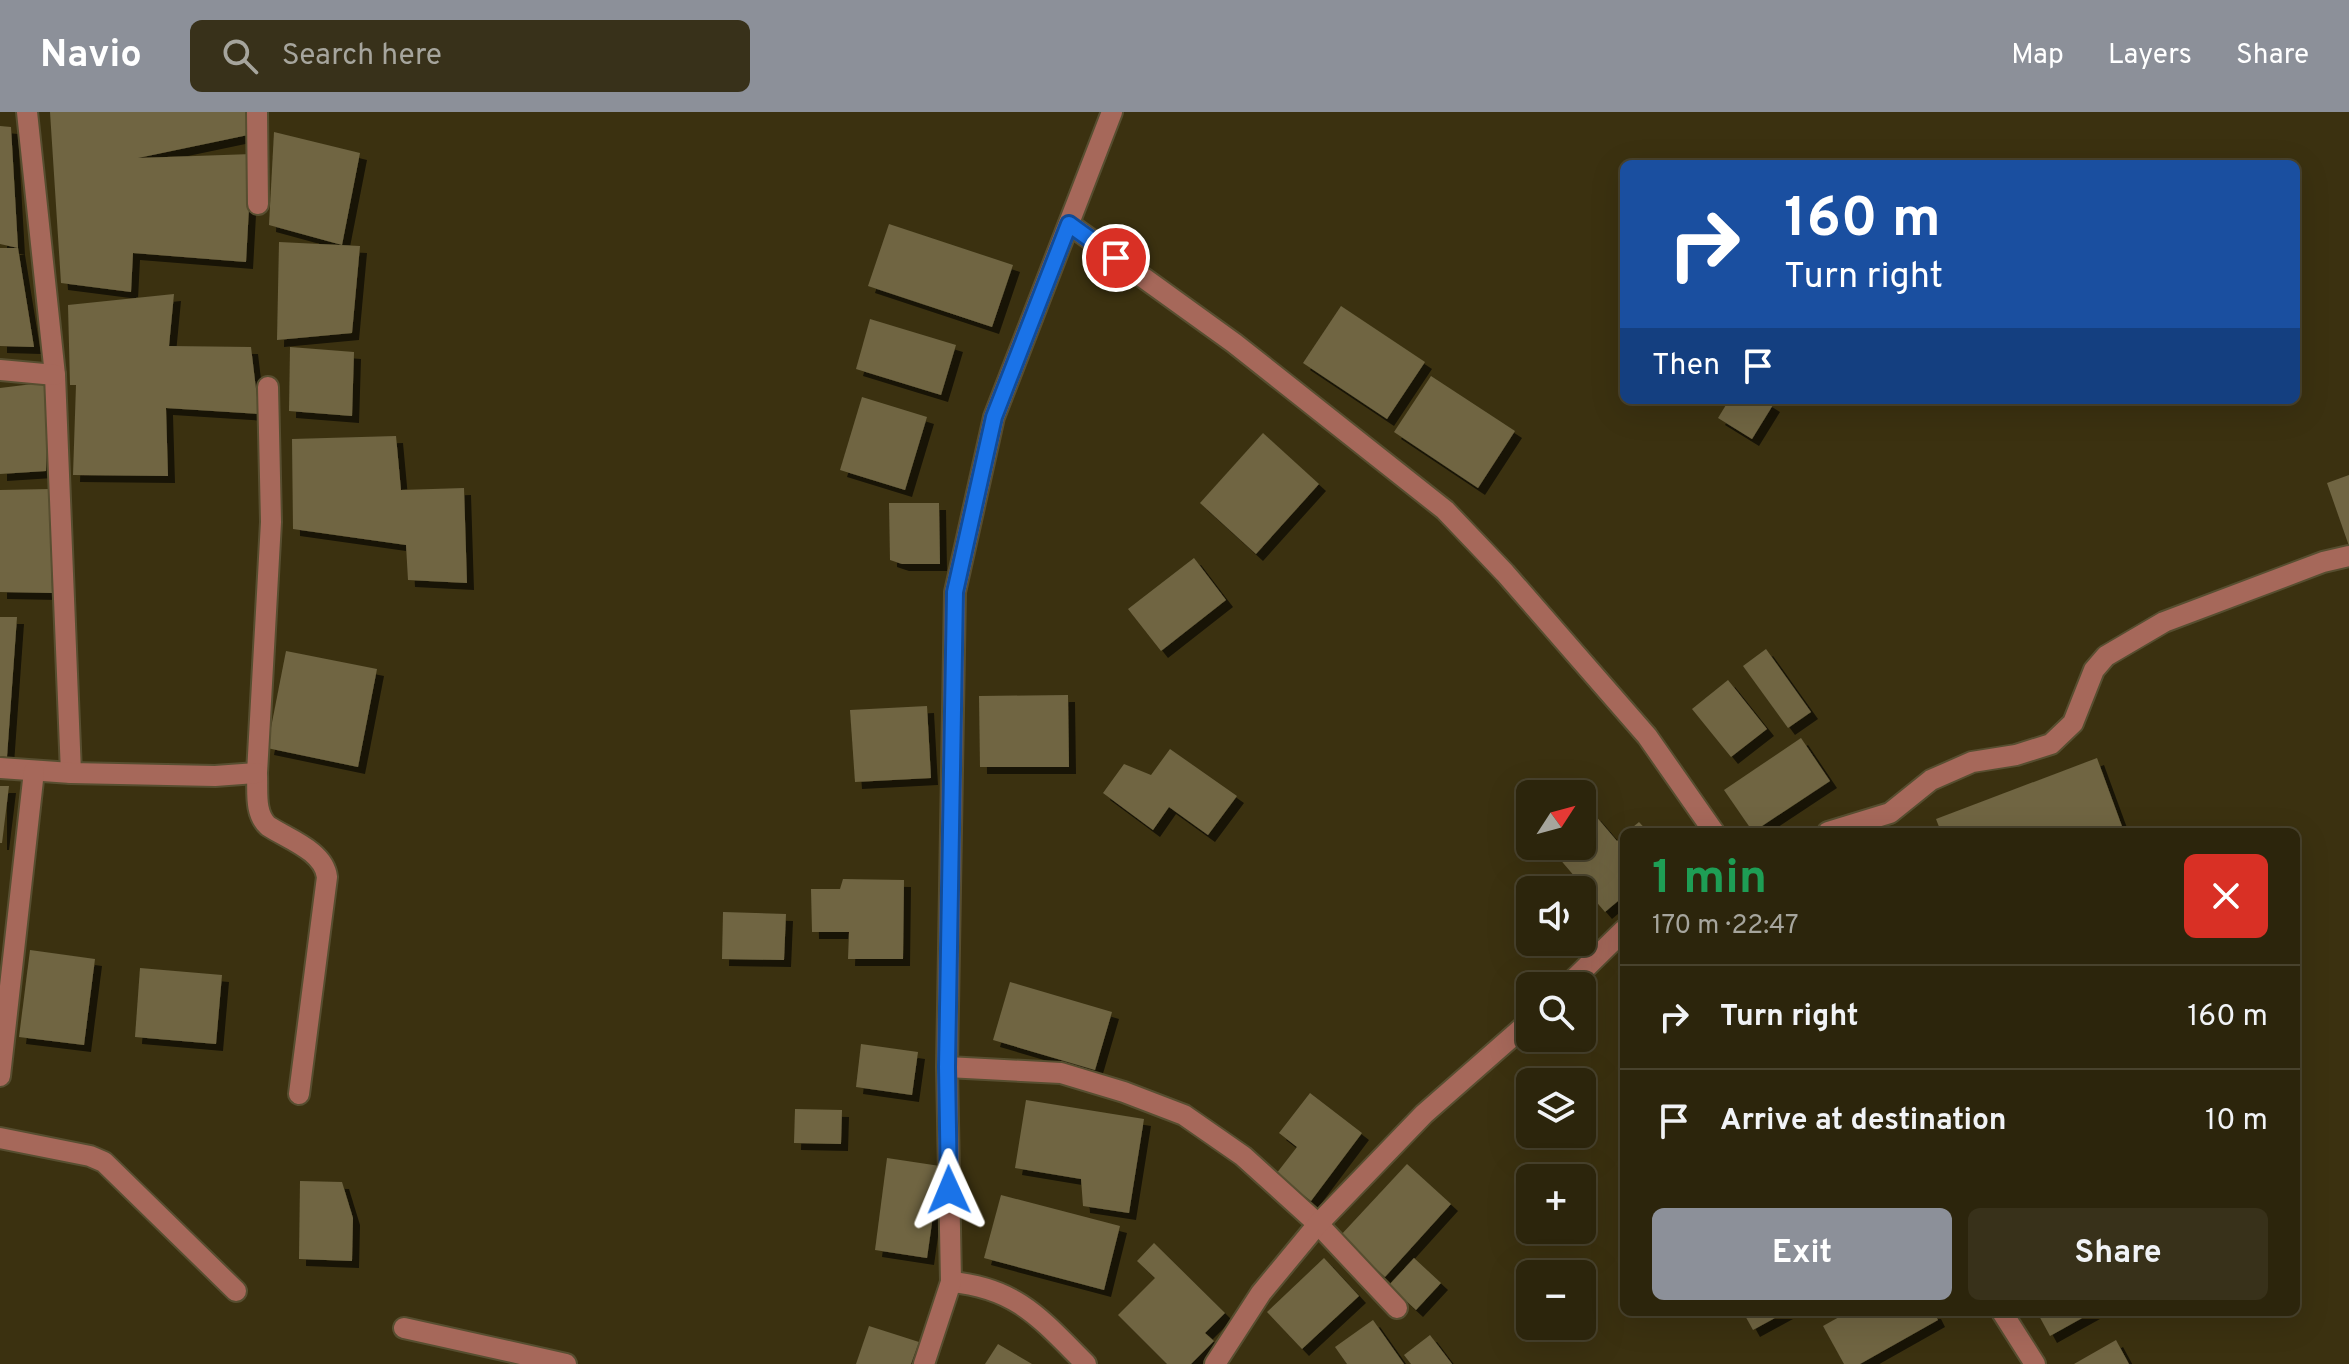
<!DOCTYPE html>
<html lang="en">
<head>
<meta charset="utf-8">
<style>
	body { margin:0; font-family:Overpass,sans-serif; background:#38311a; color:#f1f3f6; height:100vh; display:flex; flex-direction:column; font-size:30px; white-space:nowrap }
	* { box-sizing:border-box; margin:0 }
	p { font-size:26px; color:#a6a59d }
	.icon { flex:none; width:44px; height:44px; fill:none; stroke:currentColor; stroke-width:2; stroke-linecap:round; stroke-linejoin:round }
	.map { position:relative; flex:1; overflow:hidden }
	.details { position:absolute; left:1620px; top:716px; width:680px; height:488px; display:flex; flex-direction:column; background:#2c250c; border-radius:12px; box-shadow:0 8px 32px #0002,0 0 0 2px #48422d }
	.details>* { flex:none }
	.hud { position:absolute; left:1620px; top:48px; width:680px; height:244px; border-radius:12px; box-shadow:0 8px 32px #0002,0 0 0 2px #48422d; background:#1a4fa0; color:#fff; overflow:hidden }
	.needle { width:52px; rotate:54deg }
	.tools { position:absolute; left:1516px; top:668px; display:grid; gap:16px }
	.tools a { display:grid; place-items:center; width:80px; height:80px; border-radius:12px; background:#2c250c; box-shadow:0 8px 32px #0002,0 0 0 2px #48422d; font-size:40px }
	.pin { position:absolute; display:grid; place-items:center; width:68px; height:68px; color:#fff; margin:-34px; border:4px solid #fff; border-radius:50%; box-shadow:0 2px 8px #0007 }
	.me { position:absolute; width:88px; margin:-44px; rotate:359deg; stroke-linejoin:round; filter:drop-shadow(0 0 6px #0008) }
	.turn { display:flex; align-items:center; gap:28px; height:168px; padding:0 32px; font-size:36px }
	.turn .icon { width:104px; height:104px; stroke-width:2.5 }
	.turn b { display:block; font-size:56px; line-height:68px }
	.then { display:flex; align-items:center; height:76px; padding:0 32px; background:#0003; gap:16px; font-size:30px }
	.round { display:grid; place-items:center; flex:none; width:84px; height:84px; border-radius:12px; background:#38311a }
	.overview { display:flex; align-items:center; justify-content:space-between; height:136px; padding:0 32px }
	h1 { font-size:48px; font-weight:700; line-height:60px; color:#1e9e55 }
	.button { display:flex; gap:16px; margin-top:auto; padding:16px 32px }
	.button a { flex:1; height:92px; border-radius:12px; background:#8c9099; color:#fff; font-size:32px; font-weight:700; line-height:92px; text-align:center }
	.button a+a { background:#38311a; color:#f1f3f6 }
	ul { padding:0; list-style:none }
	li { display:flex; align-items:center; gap:24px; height:104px; padding:0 32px; border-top:2px solid #48422d }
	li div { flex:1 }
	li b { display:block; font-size:30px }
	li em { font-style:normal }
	header { display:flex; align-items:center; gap:48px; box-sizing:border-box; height:112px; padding:0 40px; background:#8c9099; color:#fff }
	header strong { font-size:38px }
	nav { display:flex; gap:44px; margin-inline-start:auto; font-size:28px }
	.search { width:560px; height:72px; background:#38311a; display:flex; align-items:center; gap:20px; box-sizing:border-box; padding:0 28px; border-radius:12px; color:#a6a59d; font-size:30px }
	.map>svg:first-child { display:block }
	.building { fill:#6f6543; filter:url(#shadow) }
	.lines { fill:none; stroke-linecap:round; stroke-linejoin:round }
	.minor-casing { stroke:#574e30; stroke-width:24 }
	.minor { stroke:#a6685a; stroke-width:20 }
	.route-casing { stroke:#114b97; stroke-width:20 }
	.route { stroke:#1a73e8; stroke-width:14 }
</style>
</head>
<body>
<header>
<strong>Navio</strong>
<div class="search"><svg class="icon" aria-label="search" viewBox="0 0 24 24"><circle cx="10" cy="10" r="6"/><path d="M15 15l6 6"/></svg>Search here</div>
<nav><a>Map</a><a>Layers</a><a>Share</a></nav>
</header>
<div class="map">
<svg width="2349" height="1252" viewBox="0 0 2349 1252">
	<defs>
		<filter id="shadow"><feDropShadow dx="7" dy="7" stdDeviation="0" flood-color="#0009"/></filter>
	</defs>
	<rect width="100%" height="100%" fill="#3b3110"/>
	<g class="building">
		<polygon points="50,0 246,0 248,23 138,46 252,42 246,150 133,141 131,180 61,171"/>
		<polygon points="0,14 11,15 18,136 34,235 0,234 0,136 18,136 0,132"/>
		<polygon points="274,20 360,41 342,133 269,113"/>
		<polygon points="889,112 1013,153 992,215 868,174"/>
		<polygon points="279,130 360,134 352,221 277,228"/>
		<polygon points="174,182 169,234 251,235 259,302 166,296 168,364 73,363 76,273 70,273 68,193"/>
		<polygon points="1341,194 1425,250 1387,307 1303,251"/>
		<polygon points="870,207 956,233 941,283 856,257"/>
		<polygon points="290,235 354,240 352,304 289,299"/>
		<polygon points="1431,264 1515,319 1478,376 1394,320"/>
		<polygon points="49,270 46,359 0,362 0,276"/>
		<polygon points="862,285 927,305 905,378 840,358"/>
		<polygon points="1729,288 1765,288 1773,293 1752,327 1718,306"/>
		<polygon points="1263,321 1319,372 1256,442 1200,391"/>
		<polygon points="396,324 401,378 464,376 467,471 408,468 406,433 293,417 292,327"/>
		<polygon points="2349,363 2349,434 2327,371"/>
		<polygon points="50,377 52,481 0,480 0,378"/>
		<polygon points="889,391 939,391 940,452 902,452 890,448"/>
		<polygon points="1194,446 1226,488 1161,539 1128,497"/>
		<polygon points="0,505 17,505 7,645 0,644"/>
		<polygon points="1766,537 1811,600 1788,616 1743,554"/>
		<polygon points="286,539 377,557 358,655 267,636"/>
		<polygon points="1728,568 1767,617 1731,645 1692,597"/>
		<polygon points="1068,583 1069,655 980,655 979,584"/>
		<polygon points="927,594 931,666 855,670 850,598"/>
		<polygon points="1801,626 1830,669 1753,720 1724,678"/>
		<polygon points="1170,637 1237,684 1208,723 1169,695 1153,718 1103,681 1124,652 1151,663"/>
		<polygon points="2097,646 2123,717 2116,720 1941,720 1936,707"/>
		<polygon points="0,674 9,674 2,731 0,731"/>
		<polygon points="1594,702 1617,729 1624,723 1624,784 1605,800 1552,738 1557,734 1582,734 1582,712"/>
		<polygon points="1639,710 1648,720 1627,720"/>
		<polygon points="843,767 904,768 903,847 848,847 849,820 812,820 811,777 840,777"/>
		<polygon points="723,800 786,802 784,848 722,847"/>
		<polygon points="30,838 95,847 84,933 19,925"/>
		<polygon points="140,856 222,863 216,932 135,925"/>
		<polygon points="1010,870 1112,900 1095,958 993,928"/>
		<polygon points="861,932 918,940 912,983 856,975"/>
		<polygon points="1310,981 1362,1021 1311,1089 1276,1062 1297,1035 1279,1021"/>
		<polygon points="1026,988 1144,1007 1129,1101 1083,1094 1081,1067 1015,1056"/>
		<polygon points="795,997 842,998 841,1032 794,1031"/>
		<polygon points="887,1046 940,1054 927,1146 875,1138"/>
		<polygon points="1407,1052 1451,1092 1385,1165 1340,1124"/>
		<polygon points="300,1069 342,1070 353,1106 352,1149 299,1147"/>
		<polygon points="1001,1083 1120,1114 1104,1178 984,1146"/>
		<polygon points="1154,1131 1225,1201 1205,1221 1214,1229 1191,1252 1167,1252 1118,1203 1155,1166 1137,1149"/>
		<polygon points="1324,1146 1359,1184 1302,1237 1267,1200"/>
		<polygon points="1414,1146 1441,1171 1416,1198 1389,1173"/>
		<polygon points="1743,1200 1786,1200 1753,1218"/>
		<polygon points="1848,1200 1934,1200 1938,1208 1860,1252 1844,1252 1823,1214"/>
		<polygon points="2037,1200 2093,1200 2050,1224"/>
		<polygon points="1373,1208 1404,1252 1347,1252 1335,1235"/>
		<polygon points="869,1214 919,1230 911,1252 856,1252"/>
		<polygon points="1430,1223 1452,1252 1411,1252 1404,1243"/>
		<polygon points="2116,1228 2129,1252 2074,1252"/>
		<polygon points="998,1232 1032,1252 985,1252"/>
	</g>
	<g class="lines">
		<defs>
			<g id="minor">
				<polyline points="27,0 55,263 71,661"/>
				<polyline points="257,0 258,92"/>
				<polyline points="1069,112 1234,231 1445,398 1505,461 1647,624 1714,720"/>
				<polyline points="0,258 55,263"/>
				<path d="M268 275 271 410 257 661C258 679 254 701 268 714 288 727 324 739 327 765L299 982"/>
				<polyline points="0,656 71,661 215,664 257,661"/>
				<polyline points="1828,720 1890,701 1931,668 1972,650 2016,643 2051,632 2073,611 2094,558 2106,544 2164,510 2323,450 2349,444"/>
				<polyline points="1567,874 1624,818"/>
				<polyline points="947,955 1061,961 1124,980 1184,1003 1243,1044 1318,1112 1397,1196"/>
				<polyline points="0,964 34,659"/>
				<polyline points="0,1026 90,1044 104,1050 236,1179"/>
				<path d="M951 1170C1017 1176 1041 1207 1086 1252"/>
				<polyline points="2002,1200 2035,1252"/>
				<polyline points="404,1216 566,1252"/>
				<polyline points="924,1252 951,1170 947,955 955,480 994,305 1112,0"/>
				<polyline points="1215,1252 1261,1181 1318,1112 1424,1002 1530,909"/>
			</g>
		</defs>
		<use href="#minor" class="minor-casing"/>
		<use href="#minor" class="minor"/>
	</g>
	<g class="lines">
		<defs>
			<polyline id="route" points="949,1078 947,955 955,480 994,305 1069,112 1116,146"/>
		</defs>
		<use href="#route" class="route-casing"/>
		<use href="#route" class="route"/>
	</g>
</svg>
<div class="tools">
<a><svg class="needle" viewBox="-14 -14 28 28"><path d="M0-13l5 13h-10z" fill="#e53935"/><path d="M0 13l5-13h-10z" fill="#a6a59d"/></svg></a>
<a><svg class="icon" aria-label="sound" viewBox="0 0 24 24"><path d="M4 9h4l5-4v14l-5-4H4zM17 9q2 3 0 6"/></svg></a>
<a><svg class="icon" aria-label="search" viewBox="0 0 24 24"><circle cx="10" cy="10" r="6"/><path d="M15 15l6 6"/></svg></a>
<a><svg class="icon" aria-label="layers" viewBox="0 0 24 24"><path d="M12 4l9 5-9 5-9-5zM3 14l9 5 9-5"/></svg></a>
<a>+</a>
<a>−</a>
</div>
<div class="pin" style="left:1116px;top:146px;background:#d93025"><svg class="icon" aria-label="arrive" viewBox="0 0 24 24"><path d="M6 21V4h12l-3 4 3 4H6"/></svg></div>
<svg class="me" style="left:949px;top:1078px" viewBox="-20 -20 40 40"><path d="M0-17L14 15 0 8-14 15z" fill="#1a73e8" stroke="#fff" stroke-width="4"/></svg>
<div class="hud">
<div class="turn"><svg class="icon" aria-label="right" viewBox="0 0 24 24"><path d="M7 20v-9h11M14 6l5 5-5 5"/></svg><div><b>160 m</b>Turn right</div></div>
<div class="then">Then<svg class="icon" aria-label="arrive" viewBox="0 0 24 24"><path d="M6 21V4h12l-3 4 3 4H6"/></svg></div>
</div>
<section class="details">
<div class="overview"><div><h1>1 min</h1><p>170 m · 22:47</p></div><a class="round" style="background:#d93025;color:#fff"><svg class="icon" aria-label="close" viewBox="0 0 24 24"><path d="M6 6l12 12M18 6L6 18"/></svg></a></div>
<ul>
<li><svg class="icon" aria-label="right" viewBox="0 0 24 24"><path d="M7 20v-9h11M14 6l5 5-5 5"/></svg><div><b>Turn right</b></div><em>160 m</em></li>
<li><svg class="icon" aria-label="arrive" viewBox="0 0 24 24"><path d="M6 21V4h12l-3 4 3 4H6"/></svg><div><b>Arrive at destination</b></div><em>10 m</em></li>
</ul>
<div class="button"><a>Exit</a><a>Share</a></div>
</section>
</div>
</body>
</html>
